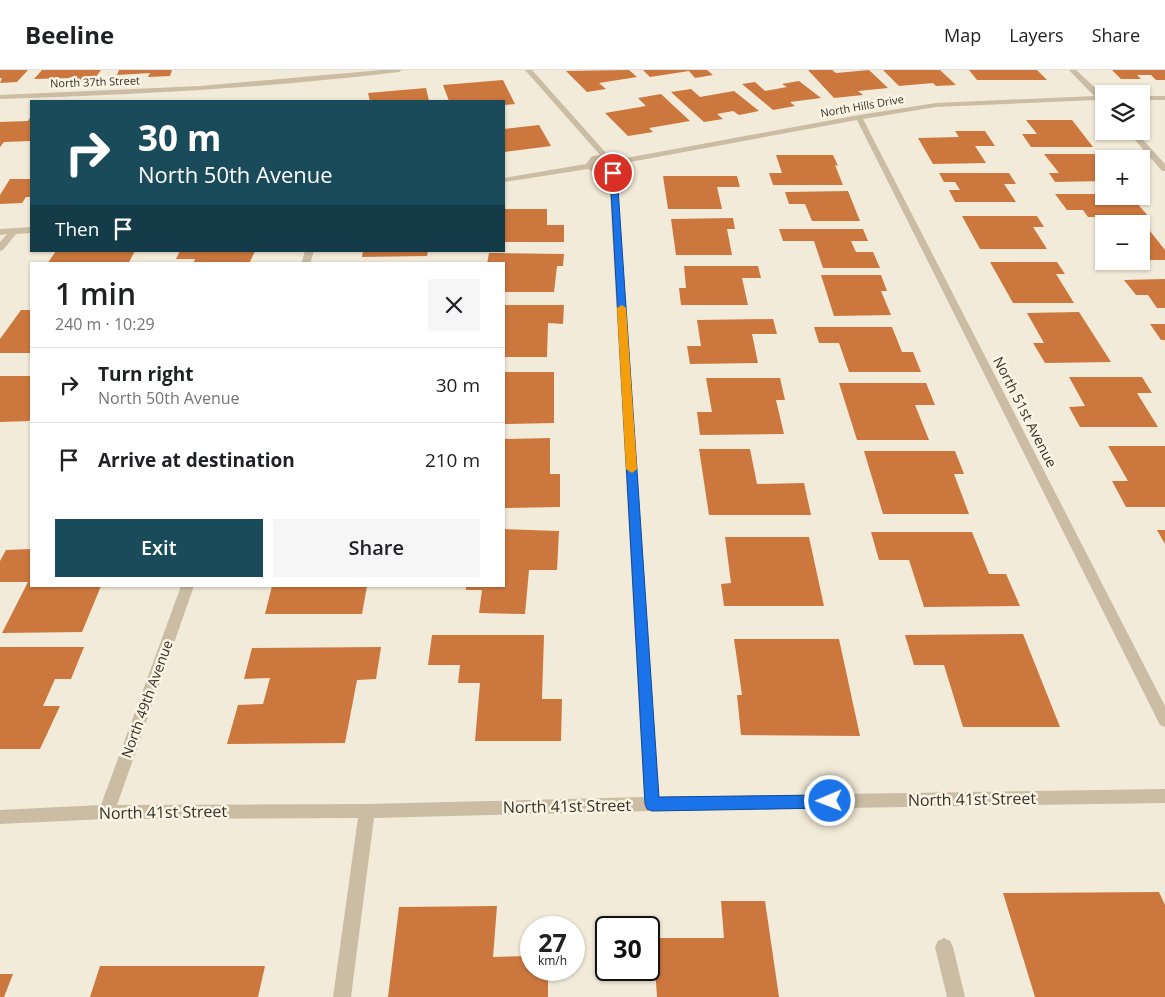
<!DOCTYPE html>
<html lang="en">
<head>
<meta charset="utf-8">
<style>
	body { margin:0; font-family:"Open Sans",sans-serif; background:#f6f6f6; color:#202124; height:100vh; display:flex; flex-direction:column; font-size:19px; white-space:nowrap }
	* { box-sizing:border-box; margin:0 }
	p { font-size:16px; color:#757577 }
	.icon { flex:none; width:28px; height:28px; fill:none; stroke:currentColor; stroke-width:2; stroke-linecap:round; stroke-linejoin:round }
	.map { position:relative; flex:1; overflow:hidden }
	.sheet { position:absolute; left:30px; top:192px; width:475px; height:325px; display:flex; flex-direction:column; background:#fff; border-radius:0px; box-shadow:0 1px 4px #0004 }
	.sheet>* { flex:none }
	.top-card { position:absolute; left:30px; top:30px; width:475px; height:152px; border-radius:0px; box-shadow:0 1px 4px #0004; background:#1a4b5a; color:#fff; overflow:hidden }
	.tools { position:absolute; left:1095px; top:15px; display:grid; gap:10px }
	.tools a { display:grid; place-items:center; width:55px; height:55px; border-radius:0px; background:#fff; box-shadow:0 1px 4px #0004; font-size:25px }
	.speed { position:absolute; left:520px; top:846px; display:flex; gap:10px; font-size:25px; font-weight:700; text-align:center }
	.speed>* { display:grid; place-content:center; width:65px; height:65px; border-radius:50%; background:#fff; box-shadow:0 1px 4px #0004; line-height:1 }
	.speed small { font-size:12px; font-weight:400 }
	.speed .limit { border:2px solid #111; border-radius:8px; background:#fff; color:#111 }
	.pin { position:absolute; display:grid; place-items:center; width:42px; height:42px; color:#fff; margin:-21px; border:2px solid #fff; border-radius:50%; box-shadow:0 1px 5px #0007 }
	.me { position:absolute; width:55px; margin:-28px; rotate:269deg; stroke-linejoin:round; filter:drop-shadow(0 0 4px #0008) }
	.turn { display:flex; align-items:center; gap:18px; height:105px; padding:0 25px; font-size:22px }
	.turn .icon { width:65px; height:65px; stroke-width:2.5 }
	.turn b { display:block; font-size:35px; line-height:42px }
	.then { display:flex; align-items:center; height:48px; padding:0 25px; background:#0003; gap:10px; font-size:19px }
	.round { display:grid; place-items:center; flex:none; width:52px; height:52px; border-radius:0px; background:#f6f6f6 }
	.summary { display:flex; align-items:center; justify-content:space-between; height:85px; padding:0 25px }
	h1 { font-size:30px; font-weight:600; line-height:38px }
	.primary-button { display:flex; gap:10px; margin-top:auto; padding:10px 25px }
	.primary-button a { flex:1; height:58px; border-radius:0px; background:#1a4b5a; color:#fff; font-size:20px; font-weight:600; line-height:58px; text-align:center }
	.primary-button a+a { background:#f6f6f6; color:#202124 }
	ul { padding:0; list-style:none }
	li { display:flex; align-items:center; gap:15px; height:75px; padding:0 25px; border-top:1px solid #e0e0e0 }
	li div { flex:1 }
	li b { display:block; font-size:19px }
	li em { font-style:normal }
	header { display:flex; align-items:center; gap:30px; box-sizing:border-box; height:70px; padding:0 25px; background:#fff; border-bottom:1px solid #e0e0e0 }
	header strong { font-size:24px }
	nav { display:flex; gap:28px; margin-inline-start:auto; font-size:18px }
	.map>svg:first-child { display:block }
	.building { fill:#cc773d }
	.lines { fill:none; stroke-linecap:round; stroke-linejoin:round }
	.minor { fill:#cbbca4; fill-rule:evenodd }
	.route { fill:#1a73e8; stroke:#114b97 }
	.slow { fill:#f59e0b }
	.labels { text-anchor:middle; stroke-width:5; stroke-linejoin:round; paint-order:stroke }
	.far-street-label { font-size:11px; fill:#362e26; stroke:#faf4e5 }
	.street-label { font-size:14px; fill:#362e26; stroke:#faf4e5 }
	.near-street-label { font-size:16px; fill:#362e26; stroke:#faf4e5 }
</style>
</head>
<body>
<header>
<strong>Beeline</strong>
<nav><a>Map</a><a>Layers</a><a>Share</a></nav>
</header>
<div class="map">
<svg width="1165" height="927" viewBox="0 0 1165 927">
	<rect width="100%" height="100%" fill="#f3ebd9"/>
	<g class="building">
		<polygon points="0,0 28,0 17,12 0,13 2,8 0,8"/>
		<polygon points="42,0 101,0 93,11 73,11 75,8 34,9"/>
		<polygon points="119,0 172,0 170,6 148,7 150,3 117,5"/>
		<polygon points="629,0 637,7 599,13 606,19 587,22 566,1"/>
		<polygon points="643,0 707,0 713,5 695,8 689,1 650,7"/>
		<polygon points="808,0 832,0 836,3 869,0 888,18 858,21 863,25 834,28"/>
		<polygon points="883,0 940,0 956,15 936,16 933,13 899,16"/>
		<polygon points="969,0 1037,0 1047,10 977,10"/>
		<polygon points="1112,0 1165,0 1165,10 1156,10 1151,5 1137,5 1141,9 1121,9"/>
		<polygon points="503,10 515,34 504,35 504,31 492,30 449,31 443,15"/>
		<polygon points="799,11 821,28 790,32 795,36 773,40 742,14 755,12 765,21 787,17 782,14"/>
		<polygon points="426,18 429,31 370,31 368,23"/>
		<polygon points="691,19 700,27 734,21 759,41 739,45 733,41 717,44 723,49 704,52 671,22"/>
		<polygon points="661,24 690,51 649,58 653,62 628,66 605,43 646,36 638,28"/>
		<polygon points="31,46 31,71 4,72 0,77 0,52 28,51"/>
		<polygon points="1026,50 1072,50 1093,77 1031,77 1022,64 1037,64"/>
		<polygon points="539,55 551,76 504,82 504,59"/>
		<polygon points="955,61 985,61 995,76 975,76 986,93 933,94 918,68 959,67"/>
		<polygon points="1044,84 1094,84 1104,95 1104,111 1055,112 1049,103 1059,103"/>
		<polygon points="776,85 833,85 838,96 835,95 843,115 773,115 769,103 782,103"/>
		<polygon points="939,103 1009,103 1016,114 1004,114 1016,132 955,132 949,120 960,120 955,112 944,112"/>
		<polygon points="663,106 737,106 740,117 717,117 722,139 668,139"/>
		<polygon points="10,109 31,109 31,127 26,127 22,133 0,134 0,125"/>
		<polygon points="848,121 860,151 812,151 805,134 789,134 785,122"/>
		<polygon points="1055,124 1104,124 1104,126 1131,126 1148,146 1088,147 1083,140 1067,140"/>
		<polygon points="504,139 547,139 547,155 564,155 564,172 504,172"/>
		<polygon points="962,146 1037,146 1044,157 1033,157 1047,179 980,179"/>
		<polygon points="733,148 735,159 727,159 732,185 676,185 671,149"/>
		<polygon points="779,159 863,159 868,171 851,171 856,182 873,182 880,198 823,198 814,171 783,171"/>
		<polygon points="1141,161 1150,161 1165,180 1165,190 1141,190"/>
		<polygon points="56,181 135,181 128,194 47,194"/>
		<polygon points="180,181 255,181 249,194 193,194 195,189 176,189"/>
		<polygon points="363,181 428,181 427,186 362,187"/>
		<polygon points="489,183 564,184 563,196 557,196 554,222 504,222 504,194 487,194"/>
		<polygon points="990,192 1057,192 1065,204 1056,204 1074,233 1013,233"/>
		<polygon points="684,196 758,196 761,208 742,208 748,235 681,235 679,218 686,218"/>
		<polygon points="821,205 881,205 887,221 881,221 891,245 834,246"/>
		<polygon points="1165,209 1165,238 1157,238 1148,225 1136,225 1124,210"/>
		<polygon points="504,235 564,235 563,254 548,253 547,287 504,287"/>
		<polygon points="21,240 31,240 31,283 0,283 0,269"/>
		<polygon points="1079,242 1111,292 1045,293 1033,273 1044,273 1027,243"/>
		<polygon points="773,249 777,264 752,264 758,293 690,294 687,276 701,276 697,250"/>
		<polygon points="1150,254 1165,254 1165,270 1161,270"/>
		<polygon points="814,257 892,257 902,282 913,282 921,302 849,302 839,273 819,273"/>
		<polygon points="504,302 554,302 554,353 504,354"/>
		<polygon points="0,306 31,306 31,348 29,351 0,352"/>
		<polygon points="1069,307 1142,307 1152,323 1137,323 1158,357 1080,357 1069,337 1085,336"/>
		<polygon points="706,308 780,308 785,330 776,330 784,364 700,365 697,342 712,342"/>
		<polygon points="839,313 926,313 935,335 915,335 929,370 857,370"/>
		<polygon points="550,368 550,404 560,404 560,437 504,438 504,369"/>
		<polygon points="1108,376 1165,376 1165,437 1126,437 1112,411 1128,411"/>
		<polygon points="699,379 750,379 757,414 804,413 811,445 709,445"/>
		<polygon points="864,381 955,381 964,404 954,404 969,444 883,444"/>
		<polygon points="504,459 559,461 557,500 529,500 525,544 479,543 482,520 466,520 466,516 504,516"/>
		<polygon points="1157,460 1165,460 1165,474"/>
		<polygon points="871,462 972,462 989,504 1006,504 1020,536 924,537 909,490 879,490"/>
		<polygon points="725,467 809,467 824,536 724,536 721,514 731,513"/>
		<polygon points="31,479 31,516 101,516 82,562 2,563 28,512 0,512 0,491 6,480"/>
		<polygon points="272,516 367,516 362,544 265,544"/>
		<polygon points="1023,564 1060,657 963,657 944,595 914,595 905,565"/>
		<polygon points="432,565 544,565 542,629 562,629 561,671 475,671 480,613 458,613 460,595 428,595"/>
		<polygon points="734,569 839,569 860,666 741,665 737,625 742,625"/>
		<polygon points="0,577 84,577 71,609 55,609 43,636 60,636 40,679 0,679"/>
		<polygon points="381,577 376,609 357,610 345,673 227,674 238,635 263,634 270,608 244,609 252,578"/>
		<polygon points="1159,822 1165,835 1165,927 1035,927 1003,823"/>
		<polygon points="721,831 765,831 779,927 657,927 653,868 724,868"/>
		<polygon points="497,836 493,887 531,886 531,900 548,900 548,927 388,927 399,837"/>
		<polygon points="100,896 265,896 258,927 90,927"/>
		<polygon points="0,904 13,904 4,927 0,927"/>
	</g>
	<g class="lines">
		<g class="minor">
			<path d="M382 0H402L399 2C266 18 133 25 0 29V25L200 16Z"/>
			<path d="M525 0H532L607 84 626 88 859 45 936 33 1094 26 1069 0H1076L1104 26V34L1098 30 936 37 863 49 1165 636V657L1160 655 857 50 630 92 633 95 628 100 617 105 659 727 1165 719V733L652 741 374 748 351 927H333L358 748 106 749 0 754V740L101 735 181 516H194L117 735 367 734 644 727 609 106 594 103 588 99 504 112V108L586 94 592 86 600 85ZM605 88 620 90 625 95C616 102 606 102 596 98L594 93 598 90Z"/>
			<rect x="1141" y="26" width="24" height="4"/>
			<polygon points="1127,61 1135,61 1165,94 1165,101 1162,101"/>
			<polygon points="31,157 31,163 16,164 3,180 0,181 0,172 7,164 0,165 0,159"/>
			<polygon points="305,181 314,181 310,194 301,194"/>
			<polygon points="944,868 950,871 953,877 965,927 947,927 935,877 938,871"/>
		</g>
	</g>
	<polygon class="route" points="613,101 617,103 659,727 830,725 835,727 837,731 835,736 830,738 652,741 647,739 645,734 610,103"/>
	<polygon class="slow" points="622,235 626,238 637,399 632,403 626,399 617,238"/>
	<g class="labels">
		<g class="far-street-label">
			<text transform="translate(95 12) rotate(-2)" y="4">North 37th Street</text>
			<text transform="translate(862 36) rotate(-10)" y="4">North Hills Drive</text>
		</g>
		<g class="street-label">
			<text transform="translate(1025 342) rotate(63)" y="5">North 51st Avenue</text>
			<text transform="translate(147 629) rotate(-70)" y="5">North 49th Avenue</text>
		</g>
		<g class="near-street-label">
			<text transform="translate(972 729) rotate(-1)" y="6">North 41st Street</text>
			<text transform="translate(567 736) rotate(-1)" y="6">North 41st Street</text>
			<text transform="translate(163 742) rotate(-1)" y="6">North 41st Street</text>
		</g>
	</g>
</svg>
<div class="tools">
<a><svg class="icon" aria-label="layers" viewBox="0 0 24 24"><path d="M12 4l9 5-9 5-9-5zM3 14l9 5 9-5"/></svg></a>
<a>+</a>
<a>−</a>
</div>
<div class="speed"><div>27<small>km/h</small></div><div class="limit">30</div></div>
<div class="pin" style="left:613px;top:103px;background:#d93025"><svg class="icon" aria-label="arrive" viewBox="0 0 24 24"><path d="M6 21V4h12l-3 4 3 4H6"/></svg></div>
<svg class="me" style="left:830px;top:731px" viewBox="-20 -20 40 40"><circle r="17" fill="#1a73e8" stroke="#fff" stroke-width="3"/><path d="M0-11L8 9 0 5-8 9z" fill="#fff"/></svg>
<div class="top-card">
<div class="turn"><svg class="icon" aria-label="right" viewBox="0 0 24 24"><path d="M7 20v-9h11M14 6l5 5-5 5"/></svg><div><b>30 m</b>North 50th Avenue</div></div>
<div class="then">Then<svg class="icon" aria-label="arrive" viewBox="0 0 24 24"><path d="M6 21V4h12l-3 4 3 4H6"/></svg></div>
</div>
<section class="sheet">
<div class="summary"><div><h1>1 min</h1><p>240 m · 10:29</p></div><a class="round"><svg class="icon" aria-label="close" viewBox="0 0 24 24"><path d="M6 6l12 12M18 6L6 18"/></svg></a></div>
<ul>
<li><svg class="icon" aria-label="right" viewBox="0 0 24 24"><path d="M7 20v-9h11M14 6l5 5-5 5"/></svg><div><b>Turn right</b><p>North 50th Avenue</p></div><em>30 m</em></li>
<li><svg class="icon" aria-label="arrive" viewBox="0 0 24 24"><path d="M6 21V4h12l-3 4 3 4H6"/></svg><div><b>Arrive at destination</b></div><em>210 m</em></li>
</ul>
<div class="primary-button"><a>Exit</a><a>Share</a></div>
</section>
</div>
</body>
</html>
